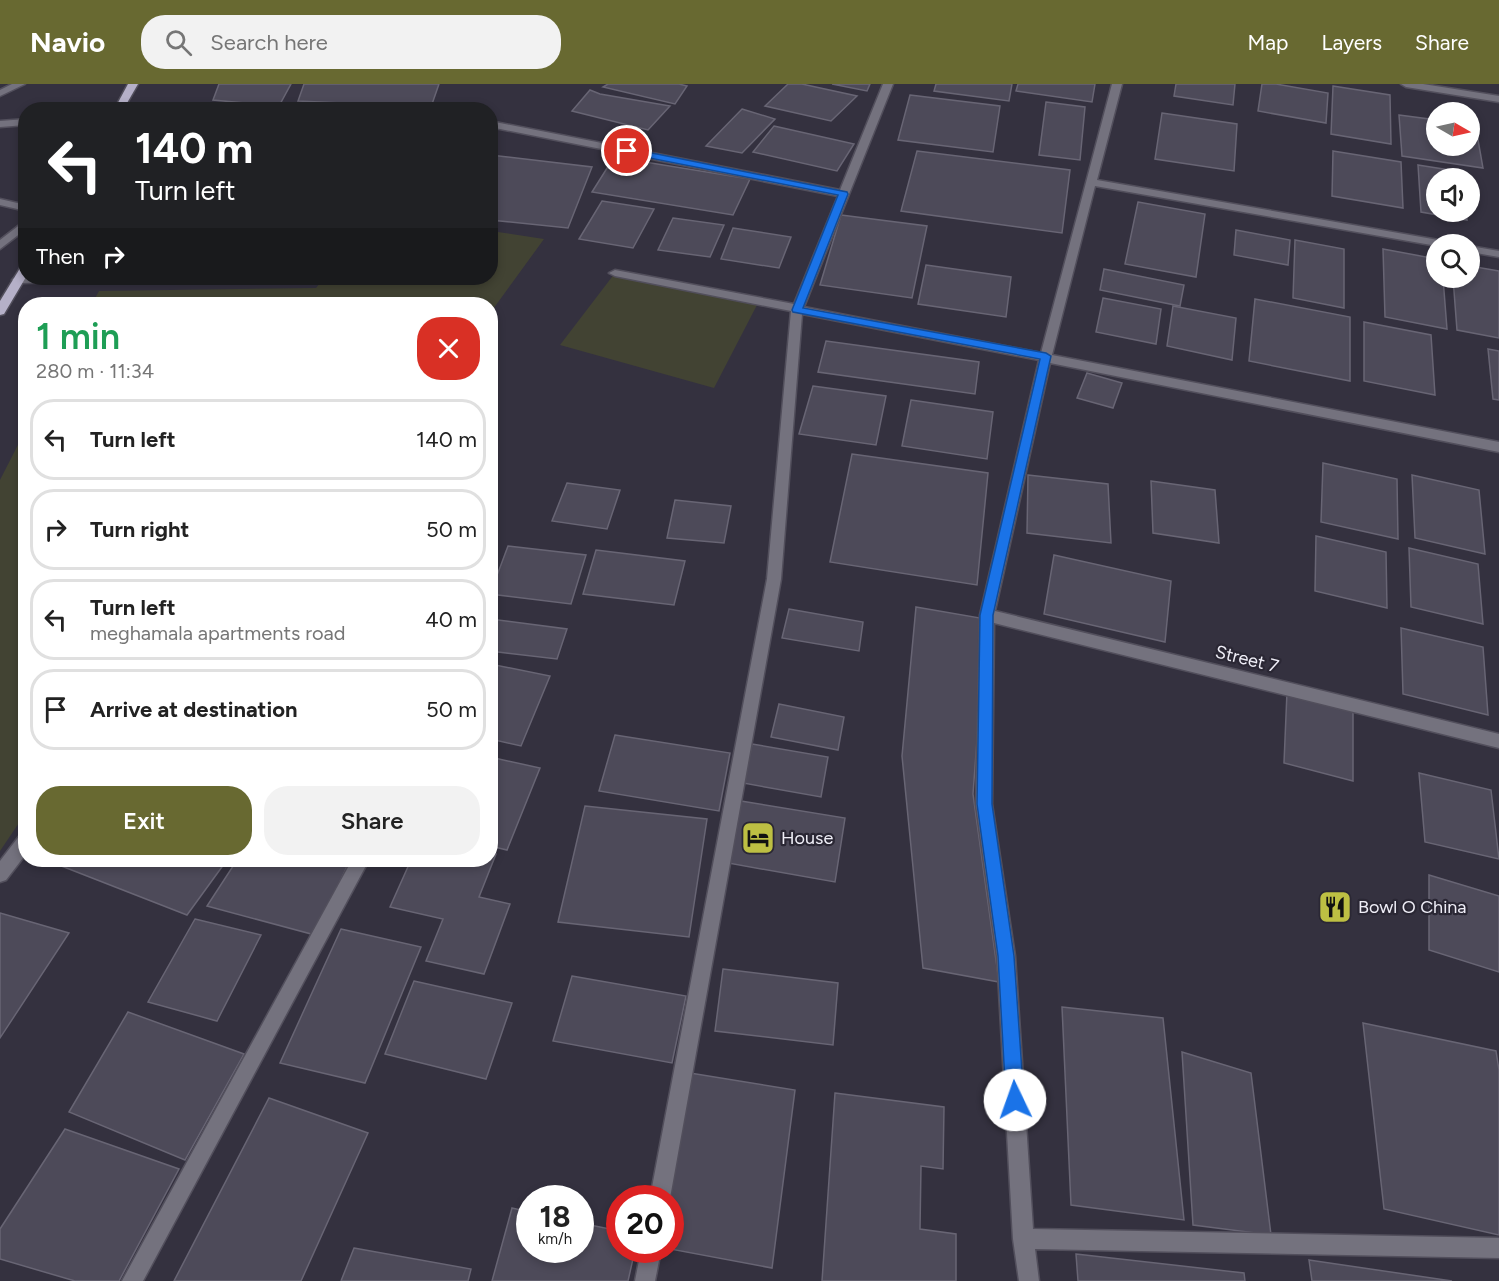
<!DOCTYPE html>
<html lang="en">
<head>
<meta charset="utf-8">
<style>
	body { margin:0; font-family:Figtree,sans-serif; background:#f2f2f2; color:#222; height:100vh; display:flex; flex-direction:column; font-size:22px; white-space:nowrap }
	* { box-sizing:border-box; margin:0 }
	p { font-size:20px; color:#767676 }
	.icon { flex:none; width:33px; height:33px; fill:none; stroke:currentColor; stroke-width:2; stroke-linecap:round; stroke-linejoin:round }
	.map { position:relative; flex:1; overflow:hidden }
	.details { position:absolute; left:18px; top:213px; width:480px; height:570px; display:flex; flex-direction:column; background:#fff; border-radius:24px; box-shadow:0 3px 9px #0003 }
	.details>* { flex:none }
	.guide { position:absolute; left:18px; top:18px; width:480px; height:183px; border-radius:24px; box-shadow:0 3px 9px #0003; background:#202124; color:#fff; overflow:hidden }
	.needle { width:39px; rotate:99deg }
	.buttons { position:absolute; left:1426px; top:18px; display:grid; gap:12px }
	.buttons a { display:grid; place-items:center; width:54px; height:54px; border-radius:50%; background:#fff; box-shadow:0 3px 9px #0003; font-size:30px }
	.speed { position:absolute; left:516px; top:1101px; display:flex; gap:12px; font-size:30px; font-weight:700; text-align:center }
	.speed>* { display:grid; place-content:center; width:78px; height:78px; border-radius:50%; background:#fff; box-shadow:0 3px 9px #0003; line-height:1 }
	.speed small { font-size:15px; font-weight:400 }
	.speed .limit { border:9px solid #d22; background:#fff; color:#111 }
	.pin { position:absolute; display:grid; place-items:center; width:51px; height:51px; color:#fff; margin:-26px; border:3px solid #fff; border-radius:50%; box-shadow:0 2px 6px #0007 }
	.me { position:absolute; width:66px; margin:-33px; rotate:357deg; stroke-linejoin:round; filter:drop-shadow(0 0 4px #0008) }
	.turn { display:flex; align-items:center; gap:21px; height:126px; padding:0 18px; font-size:27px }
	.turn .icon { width:78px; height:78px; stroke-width:2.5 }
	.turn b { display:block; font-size:42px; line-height:51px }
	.then { display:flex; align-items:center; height:57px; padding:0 18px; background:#0003; gap:12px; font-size:22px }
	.round { display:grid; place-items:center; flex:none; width:63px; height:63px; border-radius:24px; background:#f2f2f2 }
	.overview { display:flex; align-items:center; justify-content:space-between; height:102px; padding:0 18px }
	h1 { font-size:36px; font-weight:600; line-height:45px; color:#1e9e55 }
	.primary-button { display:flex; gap:12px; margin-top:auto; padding:12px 18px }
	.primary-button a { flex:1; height:69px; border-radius:24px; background:#686931; color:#fff; font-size:24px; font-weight:600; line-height:69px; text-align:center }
	.primary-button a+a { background:#f2f2f2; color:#222 }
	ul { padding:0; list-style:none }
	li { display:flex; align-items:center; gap:18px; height:81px; margin:0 12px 9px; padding:0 6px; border:3px solid #e0e0e0; border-radius:24px }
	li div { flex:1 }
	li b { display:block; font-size:22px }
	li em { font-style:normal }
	header { display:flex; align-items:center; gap:36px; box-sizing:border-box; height:84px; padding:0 30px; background:#686931; color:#fff }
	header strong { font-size:28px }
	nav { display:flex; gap:33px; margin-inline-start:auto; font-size:21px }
	.search { width:420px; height:54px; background:#f2f2f2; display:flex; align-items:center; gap:15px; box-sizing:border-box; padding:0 21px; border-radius:24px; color:#767676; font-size:22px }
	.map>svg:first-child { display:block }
	.green { fill:#424333 }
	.building { fill:#4d4a59; stroke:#686574; stroke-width:1.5 }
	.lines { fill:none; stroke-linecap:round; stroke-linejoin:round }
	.minor-casing { stroke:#524f5c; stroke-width:3 }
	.major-casing { stroke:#524f5c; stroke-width:3 }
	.minor { fill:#74727e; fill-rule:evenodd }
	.major { fill:#b5b0c8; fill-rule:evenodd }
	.route { fill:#1a73e8; stroke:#114b97; stroke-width:1.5 }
	.labels { text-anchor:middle; stroke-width:4.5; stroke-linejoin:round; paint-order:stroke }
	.street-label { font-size:18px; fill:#efeef7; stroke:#2a2734 }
	.poi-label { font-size:18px; fill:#efeef7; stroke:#2a2734; text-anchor:start }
</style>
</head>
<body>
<header>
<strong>Navio</strong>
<div class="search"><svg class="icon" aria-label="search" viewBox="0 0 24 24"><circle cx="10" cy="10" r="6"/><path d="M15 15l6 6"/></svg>Search here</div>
<nav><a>Map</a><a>Layers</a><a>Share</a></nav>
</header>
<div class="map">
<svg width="1499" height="1197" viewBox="0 0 1499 1197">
	<rect width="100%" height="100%" fill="#34313f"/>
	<g class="green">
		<polygon points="491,147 544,155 491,228 490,220 92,220 99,207 316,204 324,194 490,194"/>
		<polygon points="615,189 758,219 714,304 560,261"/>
		<polygon points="25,347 25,730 0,767 0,396"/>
	</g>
	<g class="building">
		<polygon points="219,0 291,0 279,22 213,16"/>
		<polygon points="304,0 439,0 431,23 298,17"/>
		<polygon points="608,0 679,0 687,2 675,20 603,3"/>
		<polygon points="788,0 802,0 857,12 831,37 765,22"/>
		<polygon points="832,0 870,0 867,7"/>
		<polygon points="936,0 1012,0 1009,17 934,7"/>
		<polygon points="1018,0 1095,0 1092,18 1016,7"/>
		<polygon points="1176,0 1235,0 1233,21 1174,12"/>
		<polygon points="1262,0 1276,0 1328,9 1326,39 1258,27"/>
		<polygon points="1333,2 1390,11 1391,60 1331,50"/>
		<polygon points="590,6 600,10 670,22 648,46 572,27"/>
		<polygon points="910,11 1000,22 993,68 898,56"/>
		<polygon points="1046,18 1085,23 1080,76 1039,71"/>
		<polygon points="742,25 775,35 742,69 706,62"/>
		<polygon points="1162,29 1237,40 1234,87 1155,75"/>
		<polygon points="1399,31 1437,36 1437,62 1470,62 1470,49 1477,50 1483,84 1402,72"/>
		<polygon points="774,42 854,60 837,87 753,68"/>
		<polygon points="917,67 1070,86 1062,149 901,127"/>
		<polygon points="1333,67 1401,78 1403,124 1332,112"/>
		<polygon points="490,71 592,83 568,144 490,136"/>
		<polygon points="614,73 750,95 733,131 592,108"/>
		<polygon points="1418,81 1462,88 1463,94 1437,94 1437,128 1466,128 1467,136 1421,128"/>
		<polygon points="602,117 654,125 633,164 579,155"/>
		<polygon points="1138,118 1205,130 1196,193 1125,180"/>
		<polygon points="841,131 927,142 912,214 820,201"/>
		<polygon points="673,134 724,141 710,173 658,166"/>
		<polygon points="733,144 791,153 779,184 721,175"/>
		<polygon points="1236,146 1290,156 1288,181 1234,171"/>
		<polygon points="1295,156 1344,165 1344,224 1293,214"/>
		<polygon points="1383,165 1437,175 1437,194 1443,194 1447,245 1385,233"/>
		<polygon points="926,181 1011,193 1006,233 918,220"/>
		<polygon points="1470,182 1499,187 1499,254 1457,246 1453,194 1470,194"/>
		<polygon points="1104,185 1184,201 1180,222 1100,206"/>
		<polygon points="1103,214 1161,225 1156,260 1096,248"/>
		<polygon points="1255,215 1350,233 1350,297 1249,277"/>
		<polygon points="1173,222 1236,234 1232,276 1167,262"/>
		<polygon points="1364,238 1431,251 1435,311 1364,297"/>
		<polygon points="826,257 979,278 975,310 818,288"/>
		<polygon points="1488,265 1499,267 1499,316 1493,315"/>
		<polygon points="1087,289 1122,299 1113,324 1077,314"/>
		<polygon points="813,302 886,312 876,361 799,350"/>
		<polygon points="911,316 993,328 987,375 902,362"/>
		<polygon points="852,370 988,389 977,501 830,478"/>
		<polygon points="1323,379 1397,395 1398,455 1321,438"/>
		<polygon points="1028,391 1108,400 1111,459 1027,449"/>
		<polygon points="1412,391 1479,406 1485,470 1415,454"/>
		<polygon points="1151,397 1215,406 1219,459 1153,449"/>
		<polygon points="567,399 620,406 607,445 552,437"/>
		<polygon points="675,416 731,422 724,459 667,454"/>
		<polygon points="1316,452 1386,468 1387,524 1315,507"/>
		<polygon points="508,462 586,471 571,520 490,510"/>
		<polygon points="1409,464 1478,480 1483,540 1411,523"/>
		<polygon points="596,466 685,477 674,521 583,510"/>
		<polygon points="1054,471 1171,497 1165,558 1044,530"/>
		<polygon points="916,523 986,535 973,710 999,898 923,884 902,672"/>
		<polygon points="789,525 863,538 859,567 782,554"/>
		<polygon points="490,535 567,545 557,575 490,567"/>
		<polygon points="1401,544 1483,563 1488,631 1403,610"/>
		<polygon points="490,580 550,592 521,662 490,655"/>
		<polygon points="1287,608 1353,625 1353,697 1284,679"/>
		<polygon points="779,620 844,633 838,666 771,653"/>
		<polygon points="615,651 730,669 719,727 599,707"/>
		<polygon points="752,660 828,673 821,713 743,699"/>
		<polygon points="490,673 540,684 507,766 490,762"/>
		<polygon points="1419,689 1491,706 1499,775 1425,758"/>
		<polygon points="741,717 845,734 835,798 728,779"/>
		<polygon points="585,722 707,735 689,853 558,838"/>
		<polygon points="490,769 496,770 479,813 510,820 484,890 426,877 443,835 390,823 411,776 490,776"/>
		<polygon points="46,776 227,776 187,831"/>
		<polygon points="237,776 350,776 315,851 207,822"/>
		<polygon points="1429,791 1499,812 1499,888 1429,866"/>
		<polygon points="0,829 69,849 0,954"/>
		<polygon points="195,835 261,851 217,937 148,918"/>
		<polygon points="341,845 421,863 365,999 280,979"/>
		<polygon points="723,885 838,899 833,961 715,947"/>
		<polygon points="572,892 686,912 672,979 553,957"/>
		<polygon points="414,897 512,919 486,995 385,970"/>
		<polygon points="1062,923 1163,934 1184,1136 1071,1121"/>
		<polygon points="128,928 244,970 185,1076 69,1028"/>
		<polygon points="1363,939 1496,967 1499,986 1499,1151 1384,1125"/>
		<polygon points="1182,968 1251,989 1271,1151 1193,1141"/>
		<polygon points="690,989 795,1006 772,1184 670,1165 670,1114 667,1114"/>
		<polygon points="835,1009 944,1023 943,1085 921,1082 920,1145 956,1150 956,1197 822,1197"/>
		<polygon points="269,1014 368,1049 301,1197 174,1197"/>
		<polygon points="65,1045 179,1085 119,1197 75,1197 0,1175 0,1145"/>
		<polygon points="512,1124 530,1128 530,1166 580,1166 580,1139 620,1147 620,1166 635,1166 628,1197 492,1197"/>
		<polygon points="354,1164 471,1185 468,1197 341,1197"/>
		<polygon points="1076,1170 1244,1189 1245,1197 1078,1197"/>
		<polygon points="1309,1176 1452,1197 1312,1197"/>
	</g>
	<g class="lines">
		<defs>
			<g id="minor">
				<polygon points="12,0 25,0 0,12 0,6"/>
				<polygon points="883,0 893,0 804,223 1041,269 1112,0 1122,0 1097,96 1444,157 1449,160 1437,162 1095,102 1052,271 1499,358 1499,368 1050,279 995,527 1499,650 1499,664 994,539 992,720 1015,872 1033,1145 1499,1154 1499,1174 1035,1165 1039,1197 1019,1197 1013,1155 997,872 976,720 980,531 1039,276 802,230 781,495 670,1114 650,1114 767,495 791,227 615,192 609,189 615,186 794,220 838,112 490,43 490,37 840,106"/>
				<polygon points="1401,0 1423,0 1499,12 1499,18 1406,3"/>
				<polygon points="26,35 26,41 0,43 0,37"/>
				<polygon points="0,115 26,121 26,127 0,121"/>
				<polygon points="26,136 26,145 0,165 0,156"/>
				<polygon points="1470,162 1499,167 1499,173 1470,168"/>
				<polygon points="26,192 26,194 140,194 134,197 18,199 12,196 14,194"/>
				<polygon points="26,749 26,770 6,796 0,798 0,777 20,751"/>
				<polygon points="352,776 369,776 143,1197 122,1197"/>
				<polygon points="641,1166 661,1166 655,1197 635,1197"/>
			</g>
			<g id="major">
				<polygon points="128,0 138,0 123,26 114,26"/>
				<polygon points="26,180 26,193 4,230 0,231 0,217 22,181"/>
			</g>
		</defs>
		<use href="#minor" class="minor-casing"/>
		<use href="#major" class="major-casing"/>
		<use href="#minor" class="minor"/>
		<use href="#major" class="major"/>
	</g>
	<polygon class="route" points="627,64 847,108 848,110 803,224 1046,269 1051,272 993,531 992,720 1014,872 1024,1016 1021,1022 1015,1024 1009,1022 1006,1016 998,872 977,720 980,531 1040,275 793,228 792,226 838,111 624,69 624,65"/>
	<defs>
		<symbol id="hotel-square" viewBox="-11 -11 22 22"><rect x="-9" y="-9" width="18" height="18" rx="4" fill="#bdbf43" stroke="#2a2734"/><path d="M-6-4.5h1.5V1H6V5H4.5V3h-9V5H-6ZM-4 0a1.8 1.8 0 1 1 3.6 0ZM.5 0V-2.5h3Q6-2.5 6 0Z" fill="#111"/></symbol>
		<symbol id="restaurant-square" viewBox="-11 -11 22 22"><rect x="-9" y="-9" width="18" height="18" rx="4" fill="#bdbf43" stroke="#2a2734"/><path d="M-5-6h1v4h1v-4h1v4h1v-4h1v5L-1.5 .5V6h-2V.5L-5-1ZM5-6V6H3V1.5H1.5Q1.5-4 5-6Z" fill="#111"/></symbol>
	</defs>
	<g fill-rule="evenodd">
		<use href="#hotel-square" x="739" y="735" width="38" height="38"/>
		<use href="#restaurant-square" x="1316" y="804" width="38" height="38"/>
	</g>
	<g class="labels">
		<g class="street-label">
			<text transform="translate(1247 575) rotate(14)" y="6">Street 7</text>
		</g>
		<g class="poi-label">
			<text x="781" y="760">House</text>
			<text x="1358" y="829">Bowl O China</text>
		</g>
	</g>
</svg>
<div class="buttons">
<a><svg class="needle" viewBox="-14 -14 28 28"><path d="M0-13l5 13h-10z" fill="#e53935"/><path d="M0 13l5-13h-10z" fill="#767676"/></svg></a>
<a><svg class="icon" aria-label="sound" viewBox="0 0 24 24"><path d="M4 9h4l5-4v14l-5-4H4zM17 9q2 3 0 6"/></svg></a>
<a><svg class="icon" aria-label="search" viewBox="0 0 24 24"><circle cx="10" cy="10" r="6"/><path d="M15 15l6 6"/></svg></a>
</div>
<div class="speed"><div>18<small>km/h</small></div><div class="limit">20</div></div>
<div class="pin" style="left:627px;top:67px;background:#d93025"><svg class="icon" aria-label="arrive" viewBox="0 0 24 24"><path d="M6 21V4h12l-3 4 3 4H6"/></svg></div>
<svg class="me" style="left:1015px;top:1016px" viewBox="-20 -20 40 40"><circle r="19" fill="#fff"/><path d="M0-13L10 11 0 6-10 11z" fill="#1a73e8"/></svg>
<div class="guide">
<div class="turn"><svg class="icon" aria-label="left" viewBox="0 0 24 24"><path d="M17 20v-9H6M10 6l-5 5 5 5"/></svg><div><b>140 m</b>Turn left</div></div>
<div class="then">Then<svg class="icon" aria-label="right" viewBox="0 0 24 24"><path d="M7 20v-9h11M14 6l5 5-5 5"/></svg></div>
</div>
<section class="details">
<div class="overview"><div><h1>1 min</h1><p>280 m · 11:34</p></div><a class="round" style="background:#d93025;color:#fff"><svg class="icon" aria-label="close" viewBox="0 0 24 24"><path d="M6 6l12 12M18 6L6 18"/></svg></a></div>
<ul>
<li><svg class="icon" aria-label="left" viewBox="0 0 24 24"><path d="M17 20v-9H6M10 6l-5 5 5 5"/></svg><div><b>Turn left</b></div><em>140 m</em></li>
<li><svg class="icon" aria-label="right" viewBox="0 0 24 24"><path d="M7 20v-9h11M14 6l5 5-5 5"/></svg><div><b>Turn right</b></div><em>50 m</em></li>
<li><svg class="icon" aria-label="left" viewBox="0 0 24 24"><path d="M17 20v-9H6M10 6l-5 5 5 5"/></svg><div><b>Turn left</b><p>meghamala apartments road</p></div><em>40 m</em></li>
<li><svg class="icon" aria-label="arrive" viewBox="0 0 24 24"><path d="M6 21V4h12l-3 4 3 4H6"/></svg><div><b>Arrive at destination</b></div><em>50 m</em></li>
</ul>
<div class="primary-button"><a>Exit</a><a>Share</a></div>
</section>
</div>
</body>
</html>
